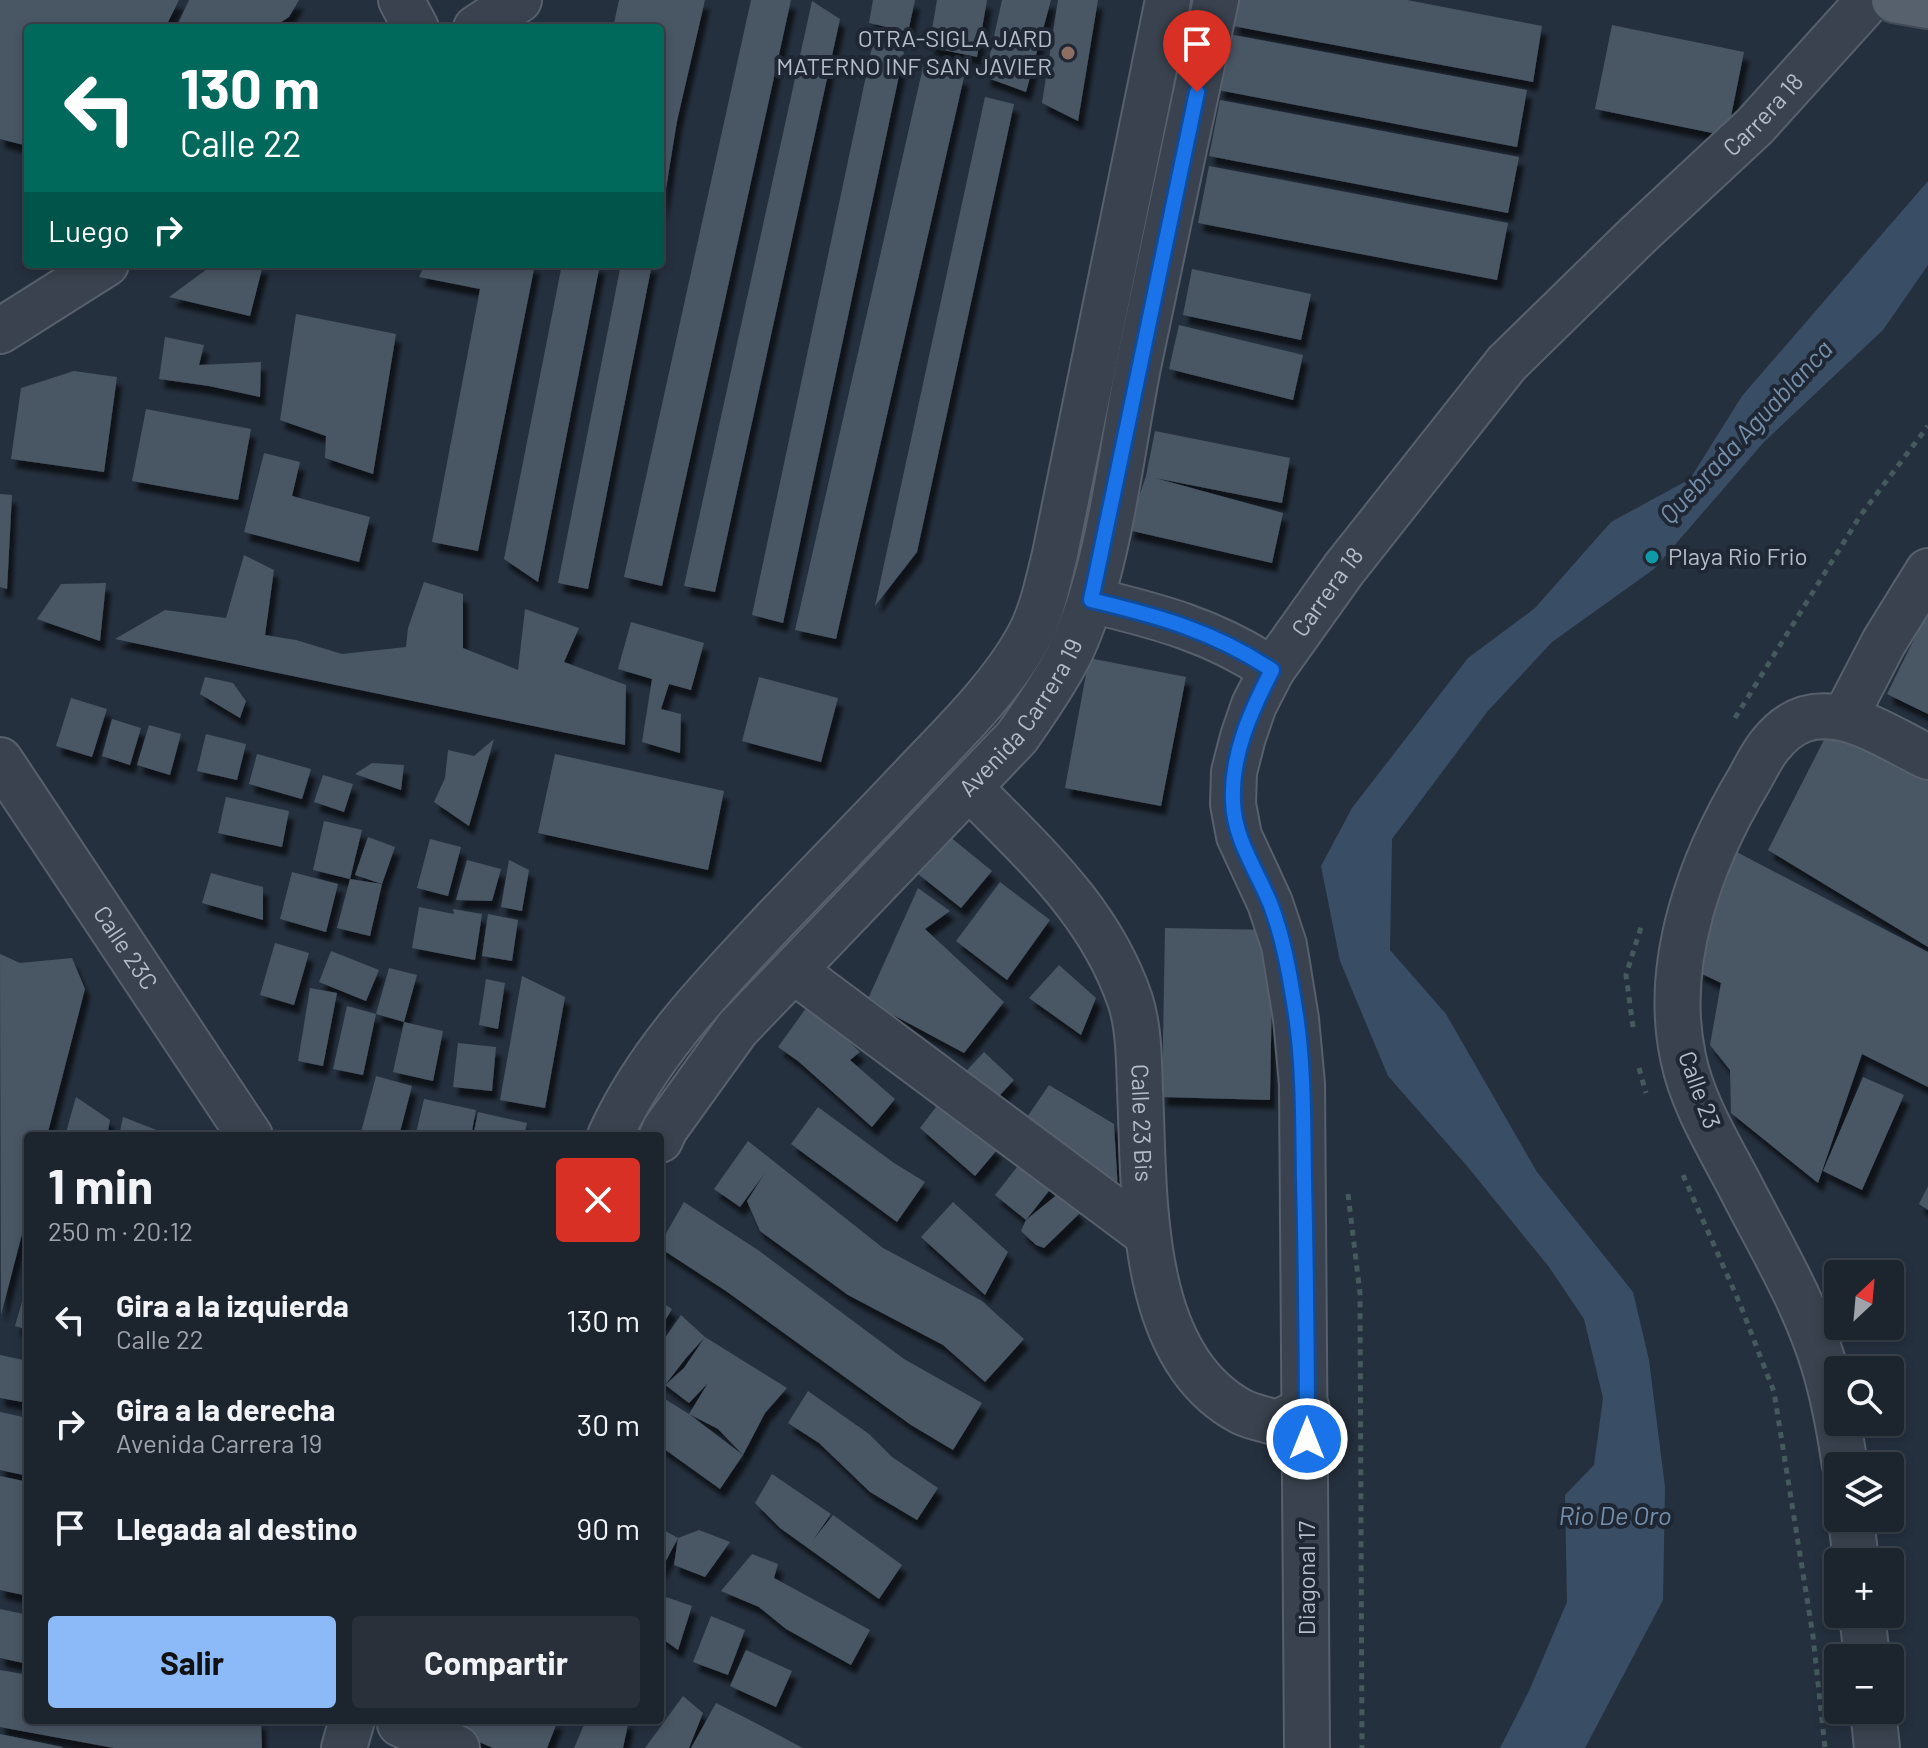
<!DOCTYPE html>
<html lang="es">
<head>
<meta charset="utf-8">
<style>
	body { margin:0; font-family:Barlow,sans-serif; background:#29303a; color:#f1f3f6; height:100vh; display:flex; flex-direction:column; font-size:30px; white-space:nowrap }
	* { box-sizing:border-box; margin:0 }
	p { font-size:26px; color:#a0a4aa }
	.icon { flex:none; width:44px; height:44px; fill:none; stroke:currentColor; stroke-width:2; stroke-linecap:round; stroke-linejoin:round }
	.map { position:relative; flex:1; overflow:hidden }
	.details { position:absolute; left:24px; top:1132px; width:640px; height:592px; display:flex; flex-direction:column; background:#1c242e; border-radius:8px; box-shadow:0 4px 12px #0003,0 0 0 2px #3a414a }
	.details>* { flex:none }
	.guide { position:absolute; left:24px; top:24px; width:640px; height:244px; border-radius:8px; box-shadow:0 4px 12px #0003,0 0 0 2px #3a414a; background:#00695c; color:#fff; overflow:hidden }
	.needle { width:52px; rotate:26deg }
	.controls { position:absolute; left:1824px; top:1260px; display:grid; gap:16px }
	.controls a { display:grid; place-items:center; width:80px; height:80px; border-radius:8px; background:#1c242e; box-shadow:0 4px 12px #0003,0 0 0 2px #3a414a; font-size:40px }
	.pin { position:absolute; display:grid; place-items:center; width:68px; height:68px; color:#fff; margin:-82px -34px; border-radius:50% 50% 50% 0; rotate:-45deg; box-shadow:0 0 8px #0007 }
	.pin .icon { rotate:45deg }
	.me { position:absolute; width:88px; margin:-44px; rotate:0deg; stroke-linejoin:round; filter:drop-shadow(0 0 6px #0008) }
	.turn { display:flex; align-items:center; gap:28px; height:168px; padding:0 24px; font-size:36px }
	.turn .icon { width:104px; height:104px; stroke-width:2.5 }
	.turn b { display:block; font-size:56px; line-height:68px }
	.then { display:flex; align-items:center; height:76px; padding:0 24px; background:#0003; gap:16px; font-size:30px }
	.round { display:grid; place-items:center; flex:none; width:84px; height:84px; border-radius:8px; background:#29303a }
	.head { display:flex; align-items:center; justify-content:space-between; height:136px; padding:0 24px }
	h1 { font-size:48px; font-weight:700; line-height:60px }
	.action { display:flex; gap:16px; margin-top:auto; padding:16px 24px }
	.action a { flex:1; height:92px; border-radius:8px; background:#8cb9f7; color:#111; font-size:32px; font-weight:700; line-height:92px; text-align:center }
	.action a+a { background:#29303a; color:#f1f3f6 }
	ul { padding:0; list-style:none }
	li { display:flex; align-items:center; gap:24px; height:104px; padding:0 24px }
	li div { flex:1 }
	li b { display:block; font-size:30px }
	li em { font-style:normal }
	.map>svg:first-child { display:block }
	.water { fill:#394d65 }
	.building { fill:#495664; fill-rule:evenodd; filter:url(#shadow) }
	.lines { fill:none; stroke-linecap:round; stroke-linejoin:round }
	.minor-casing { stroke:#57606c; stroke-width:48 }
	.major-casing { stroke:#424b57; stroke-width:48 }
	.path { stroke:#455a5c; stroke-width:5; stroke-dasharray:6 6; stroke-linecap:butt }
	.minor { stroke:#39424e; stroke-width:44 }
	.major { stroke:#57616e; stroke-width:44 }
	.route-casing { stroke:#114b97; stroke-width:20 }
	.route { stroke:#1a73e8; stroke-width:14 }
	.education-dot { fill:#8d6e63; stroke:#1e2733; stroke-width:3 }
	.culture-dot { fill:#0f9aa8; stroke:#1e2733; stroke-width:3 }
	.labels { text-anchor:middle; stroke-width:8; stroke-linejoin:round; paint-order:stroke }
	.poi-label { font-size:24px; fill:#b5bdc9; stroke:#1e2733; text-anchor:end }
	.street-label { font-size:24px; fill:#b5bdc9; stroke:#1e2733 }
	.water-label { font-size:26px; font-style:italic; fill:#758fab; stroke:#1e2733 }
</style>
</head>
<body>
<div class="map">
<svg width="1928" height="1748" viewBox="0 0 1928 1748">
	<defs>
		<filter id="shadow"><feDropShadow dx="5" dy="9" stdDeviation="2" flood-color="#0009"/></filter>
	</defs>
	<rect width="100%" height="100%" fill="#25303e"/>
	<polygon class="water" points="1928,181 1928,265 1883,330 1764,442 1654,569 1552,642 1487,712 1392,839 1390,950 1446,1014 1537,1172 1633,1292 1649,1360 1665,1487 1663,1600 1585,1748 1500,1748 1529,1691 1567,1602 1565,1495 1594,1465 1603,1398 1584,1319 1549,1267 1467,1166 1388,1076 1340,961 1321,866 1352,808 1468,658 1535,608 1611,522 1690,479 1742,396"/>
	<g class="building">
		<polygon points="0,0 179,0 165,28 28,28 28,146 0,139"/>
		<polygon points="189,0 299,0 289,17 272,28 176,28"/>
		<polygon points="619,0 705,0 677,121 662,213 660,28 613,28"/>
		<polygon points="751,0 791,0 662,586 624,577"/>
		<polygon points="873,0 915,0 908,32 869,23"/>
		<polygon points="937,0 987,0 977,57 929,47"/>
		<polygon points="1002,0 1051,0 1026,92 985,77"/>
		<polygon points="1058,0 1098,0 1078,121 1042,103"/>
		<polygon points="1238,0 1407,0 1542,26 1533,82 1233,26"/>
		<polygon points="812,1 840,19 715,592 684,586"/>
		<polygon points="1612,25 1744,52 1727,136 1595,109"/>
		<polygon points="1228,34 1527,90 1517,147 1218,90"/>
		<polygon points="874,38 904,52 783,623 752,615"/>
		<polygon points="923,67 964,77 836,639 795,630"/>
		<polygon points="985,97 1014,104 917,552 875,606"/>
		<polygon points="1220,100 1519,157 1508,213 1209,156"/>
		<polygon points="1209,166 1508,223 1497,280 1198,223"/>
		<polygon points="214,264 263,265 250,316 169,297"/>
		<polygon points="425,264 535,264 478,551 432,542 480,289 419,277"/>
		<polygon points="562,264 600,264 538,582 504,559"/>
		<polygon points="621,264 652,264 588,589 558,583"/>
		<polygon points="1192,269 1311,294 1301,340 1183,315"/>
		<polygon points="296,314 396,334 373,474 325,458 326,436 280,420"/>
		<polygon points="1179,325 1303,355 1293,400 1169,369"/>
		<polygon points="165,337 204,345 199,365 261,362 260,397 209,386 159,379"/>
		<polygon points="74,371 117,377 104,472 11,459 21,388"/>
		<polygon points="146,409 251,429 238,500 132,481"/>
		<polygon points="1155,431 1290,458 1282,503 1155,478 1283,513 1272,563 1128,530 1146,476"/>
		<polygon points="264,453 300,462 292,496 370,517 359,562 244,532"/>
		<polygon points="0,494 12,495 7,589 0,587"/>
		<polygon points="244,555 274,570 265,635 296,640 342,654 406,647 408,628 424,582 463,594 463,648 518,670 525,609 579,628 564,662 626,685 625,745 115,639 165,610 226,618"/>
		<polygon points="106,583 100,641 37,619 61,584"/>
		<polygon points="1928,611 1928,714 1887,694"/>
		<polygon points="631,622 704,643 691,690 669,684 661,709 681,714 680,753 642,742 652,679 618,669"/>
		<polygon points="1089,658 1186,677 1161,806 1065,788"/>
		<polygon points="205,677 233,683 246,701 240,718 200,694"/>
		<polygon points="759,677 838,698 821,762 742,741"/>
		<polygon points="71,698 107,709 92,757 56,746"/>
		<polygon points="112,719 141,728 130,765 102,756"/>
		<polygon points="149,725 181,734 170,775 137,765"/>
		<polygon points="1830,728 1928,780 1928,947 1768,850"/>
		<polygon points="206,734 246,744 237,780 197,771"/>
		<polygon points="494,739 469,826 434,802 445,778 448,750 474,756"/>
		<polygon points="257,754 311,769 302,799 249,784"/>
		<polygon points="555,754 724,791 708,870 538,833"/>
		<polygon points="372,763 404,765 401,790 355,774"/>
		<polygon points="323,775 353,784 344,812 314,802"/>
		<polygon points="226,797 289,811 282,847 218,833"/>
		<polygon points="324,821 362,830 350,879 313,870"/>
		<polygon points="949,836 992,871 961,908 918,874"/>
		<polygon points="368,837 395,847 382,884 355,875"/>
		<polygon points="430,839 461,847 448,896 417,888"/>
		<polygon points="1729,848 1928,952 1928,1087 1862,1054 1818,1183 1731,1113 1730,1070 1710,1045 1721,983 1698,972"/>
		<polygon points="467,860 501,869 492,901 456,900"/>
		<polygon points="509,860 529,870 522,911 501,907"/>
		<polygon points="292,872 338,884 326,932 280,919"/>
		<polygon points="211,873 263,887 263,920 202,903"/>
		<polygon points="350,879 382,884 370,936 337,928"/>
		<polygon points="1000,882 1050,920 1007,980 956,941"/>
		<polygon points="918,888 950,911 925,929 1004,1002 964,1053 867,1001"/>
		<polygon points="419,907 454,914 453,909 482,914 475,960 412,948"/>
		<polygon points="488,914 518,920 512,961 482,956"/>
		<polygon points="1165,928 1273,930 1270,1100 1162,1097"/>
		<polygon points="275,943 309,953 294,1005 260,995"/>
		<polygon points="331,951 379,970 366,1001 319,982"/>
		<polygon points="0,954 20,963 72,958 85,989 47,1136 28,1136 28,1211 1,1315"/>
		<polygon points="1059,965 1096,998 1081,1035 1029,998"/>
		<polygon points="389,968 417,975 404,1022 376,1014 363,1075 333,1069 347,1006 376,1014"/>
		<polygon points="522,976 565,997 545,1108 500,1100"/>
		<polygon points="486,979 505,983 498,1029 479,1025"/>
		<polygon points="310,988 337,993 323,1066 298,1061"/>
		<polygon points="809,1004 860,1052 850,1060 895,1099 872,1127 798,1061 778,1047"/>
		<polygon points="404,1022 443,1031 433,1081 393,1072"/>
		<polygon points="458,1043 496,1047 492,1091 453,1087"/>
		<polygon points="984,1052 1014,1080 987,1109 957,1081"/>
		<polygon points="376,1076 412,1086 399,1136 360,1136"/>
		<polygon points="1863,1077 1904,1095 1862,1190 1823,1171"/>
		<polygon points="1049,1085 1114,1124 1118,1191 1021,1126"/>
		<polygon points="76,1097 110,1120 107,1136 65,1136"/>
		<polygon points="424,1099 476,1110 471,1136 431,1136 416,1133"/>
		<polygon points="939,1103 997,1150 975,1176 920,1128"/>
		<polygon points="818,1107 894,1163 925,1182 897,1222 791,1144"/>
		<polygon points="478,1112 527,1123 524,1136 473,1136"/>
		<polygon points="123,1117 172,1136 119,1136"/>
		<polygon points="748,1141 883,1248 982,1301 1024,1339 985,1382 943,1345 848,1295 760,1231 747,1201 765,1173 740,1207 714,1189"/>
		<polygon points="1021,1162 1052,1187 1026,1220 995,1195"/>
		<polygon points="1928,1186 1928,1210 1919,1204"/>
		<polygon points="1059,1193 1080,1213 1044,1248 1036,1245 1021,1231 1026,1220"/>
		<polygon points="684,1202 758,1250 904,1359 982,1403 953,1450 911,1425 726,1291 660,1248 660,1244"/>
		<polygon points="953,1202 1008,1252 985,1295 921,1237"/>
		<polygon points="28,1281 28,1330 15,1326"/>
		<polygon points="660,1301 672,1309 660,1329"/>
		<path d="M681 1315 705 1337 787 1388 765 1413 743 1455 718 1429 689 1414 743 1455 720 1489 660 1446V1396L689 1414 708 1383 689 1403 660 1381V1345ZM705 1337 684 1368 665 1385 686 1358Z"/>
		<polygon points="0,1355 28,1361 28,1403 0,1398"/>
		<polygon points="808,1391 869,1434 892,1457 938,1488 917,1520 870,1492 819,1443 788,1423"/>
		<polygon points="0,1412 28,1418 28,1476 0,1470"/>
		<polygon points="772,1474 831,1514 813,1540 833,1515 902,1565 879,1599 780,1528 755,1503"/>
		<polygon points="0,1476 28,1482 28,1596 0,1590"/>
		<polygon points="660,1528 678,1538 699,1530 730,1542 705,1577 674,1565 678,1538 660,1572"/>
		<polygon points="752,1554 778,1564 774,1578 870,1630 851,1665 786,1629 759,1607 721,1591"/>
		<polygon points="660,1595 692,1606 678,1650 660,1637"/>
		<polygon points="0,1609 28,1615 28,1664 0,1658"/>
		<polygon points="711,1616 745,1630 728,1675 693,1662"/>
		<polygon points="746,1650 792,1671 776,1707 730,1686"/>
		<polygon points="0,1670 28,1675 28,1720 261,1720 262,1748 114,1748 0,1727"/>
		<polygon points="683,1696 703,1713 689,1748 645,1748"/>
		<polygon points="716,1703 748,1719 803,1748 691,1748"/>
		<polygon points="449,1720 558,1720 547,1748 493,1748 470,1738"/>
		<polygon points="590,1720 629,1720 623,1748 574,1748 583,1727"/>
		<polygon points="0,1734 62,1747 62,1748 0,1748"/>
	</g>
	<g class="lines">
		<defs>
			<g id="minor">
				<polyline points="401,0 416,28"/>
				<polyline points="476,28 519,0"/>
				<polyline points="0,331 106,264"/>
				<path d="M1091 600C1157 616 1215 631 1272 670"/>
				<polyline points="1845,717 1884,642 1928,571"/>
				<path id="s1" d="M0 760 250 1136"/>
				<path id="s2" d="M970 788C1034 854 1099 910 1130 1000 1139 1027 1139 1061 1140 1090 1145 1191 1136 1356 1242 1412 1252 1417 1265 1419 1276 1423L1307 1409"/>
				<polyline points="794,971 1148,1235"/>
				<path d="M610 1136C648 1052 713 986 775 920 823 870 871 821 918 771 955 732 1001 687 1027 640 1042 614 1048 582 1055 554L1168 0"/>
				<path id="s3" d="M660 1140 665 1129 737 1029 1017 737C1036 710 1054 684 1069 655 1109 573 1120 457 1138 367 1163 245 1190 122 1216 0"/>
				<path d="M1845 1466C1840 1432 1834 1398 1824 1365 1805 1302 1769 1243 1739 1184 1718 1144 1692 1102 1683 1057 1663 962 1701 860 1749 780 1756 768 1762 754 1771 744 1817 686 1878 733 1928 757"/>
				<polyline points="1851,1518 1856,1562"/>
				<polyline points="1862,1614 1867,1658"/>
				<polyline points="1873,1710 1877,1748"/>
				<polyline points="400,1724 457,1748"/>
				<polyline points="344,1748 352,1720"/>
				<path id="s4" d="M1307 1748 1302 1084 1296 1019 1284 945 1270 903 1239 836 1233 804 1234 772 1243 737 1254 705 1272 670 1344 569 1507 363 1639 234 1755 126 1869 0"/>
			</g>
			<polyline id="major" points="1894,0 1928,6"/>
		</defs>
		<use href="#minor" class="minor-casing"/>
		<use href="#major" class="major-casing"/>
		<g class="path">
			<polyline points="1735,718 1860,516 1928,426"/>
			<polyline points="1633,1027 1626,975 1641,927"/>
			<polyline points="1639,1068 1646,1093"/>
			<polyline points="1683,1175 1740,1304 1774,1392 1813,1636 1825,1748"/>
			<polyline points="1348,1194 1360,1293 1362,1748"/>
		</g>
		<use href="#minor" class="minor"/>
		<use href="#major" class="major"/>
	</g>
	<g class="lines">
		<defs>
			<path id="route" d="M1197 92 1091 600C1158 616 1213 631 1272 670 1251 711 1231 754 1233 801 1234 839 1256 869 1270 903 1284 939 1290 977 1296 1015 1304 1069 1303 1124 1304 1178 1306 1265 1307 1352 1307 1439"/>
		</defs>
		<use href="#route" class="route-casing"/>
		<use href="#route" class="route"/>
	</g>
	<circle class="education-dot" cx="1068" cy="53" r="8"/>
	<circle class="culture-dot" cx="1652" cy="557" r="8"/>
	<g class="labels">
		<g class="poi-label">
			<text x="1052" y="47">OTRA-SIGLA JARD<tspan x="1052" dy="28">MATERNO INF SAN JAVIER</tspan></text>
			<text x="1668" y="565" text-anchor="start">Playa Rio Frio</text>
		</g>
		<g class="street-label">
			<text dy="8" stroke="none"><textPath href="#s4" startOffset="1840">Carrera 18</textPath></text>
			<text dy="8" stroke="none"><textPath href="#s4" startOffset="1192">Carrera 18</textPath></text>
			<text dy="8" stroke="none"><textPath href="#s3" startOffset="558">Avenida Carrera 19</textPath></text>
			<text dy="8" stroke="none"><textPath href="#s1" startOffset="226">Calle 23C</textPath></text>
			<text transform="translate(1699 1090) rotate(70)" y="8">Calle 23</text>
			<text dy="8" stroke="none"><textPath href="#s2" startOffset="392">Calle 23 Bis</textPath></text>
			<text transform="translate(1307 1578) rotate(-90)" y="8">Diagonal 17</text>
		</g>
		<g class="water-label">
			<text transform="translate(1746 432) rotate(-47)" y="9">Quebrada Aguablanca</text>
			<text x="1615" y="1525">Rio De Oro</text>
		</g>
	</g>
</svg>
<div class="controls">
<a><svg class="needle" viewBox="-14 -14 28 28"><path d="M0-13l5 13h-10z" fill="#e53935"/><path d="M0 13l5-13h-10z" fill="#a0a4aa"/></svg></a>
<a><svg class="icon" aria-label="search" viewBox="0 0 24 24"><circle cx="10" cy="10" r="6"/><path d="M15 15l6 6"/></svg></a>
<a><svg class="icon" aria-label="layers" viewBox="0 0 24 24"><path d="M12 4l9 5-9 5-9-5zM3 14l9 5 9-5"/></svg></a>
<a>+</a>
<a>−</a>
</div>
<div class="pin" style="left:1197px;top:92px;background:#d93025"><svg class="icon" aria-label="arrive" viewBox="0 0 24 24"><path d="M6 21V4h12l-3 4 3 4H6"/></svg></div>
<svg class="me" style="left:1307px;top:1439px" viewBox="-20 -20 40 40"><circle r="17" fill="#1a73e8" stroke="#fff" stroke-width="3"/><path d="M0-11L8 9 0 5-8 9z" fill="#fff"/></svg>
<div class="guide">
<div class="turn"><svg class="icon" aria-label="left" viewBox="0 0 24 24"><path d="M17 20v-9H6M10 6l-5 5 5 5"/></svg><div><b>130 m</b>Calle 22</div></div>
<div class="then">Luego<svg class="icon" aria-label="right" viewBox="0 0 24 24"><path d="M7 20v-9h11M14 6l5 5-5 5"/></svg></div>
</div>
<section class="details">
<div class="head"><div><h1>1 min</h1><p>250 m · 20:12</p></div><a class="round" style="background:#d93025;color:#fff"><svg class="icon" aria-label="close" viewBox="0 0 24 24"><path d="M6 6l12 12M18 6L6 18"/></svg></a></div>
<ul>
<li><svg class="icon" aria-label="left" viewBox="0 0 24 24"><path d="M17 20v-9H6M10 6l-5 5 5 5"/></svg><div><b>Gira a la izquierda</b><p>Calle 22</p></div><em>130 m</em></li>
<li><svg class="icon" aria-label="right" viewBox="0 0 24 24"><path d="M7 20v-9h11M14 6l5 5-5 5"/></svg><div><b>Gira a la derecha</b><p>Avenida Carrera 19</p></div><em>30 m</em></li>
<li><svg class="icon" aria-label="arrive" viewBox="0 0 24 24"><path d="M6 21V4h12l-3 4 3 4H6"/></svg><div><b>Llegada al destino</b></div><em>90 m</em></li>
</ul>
<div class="action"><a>Salir</a><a>Compartir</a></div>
</section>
</div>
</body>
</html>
